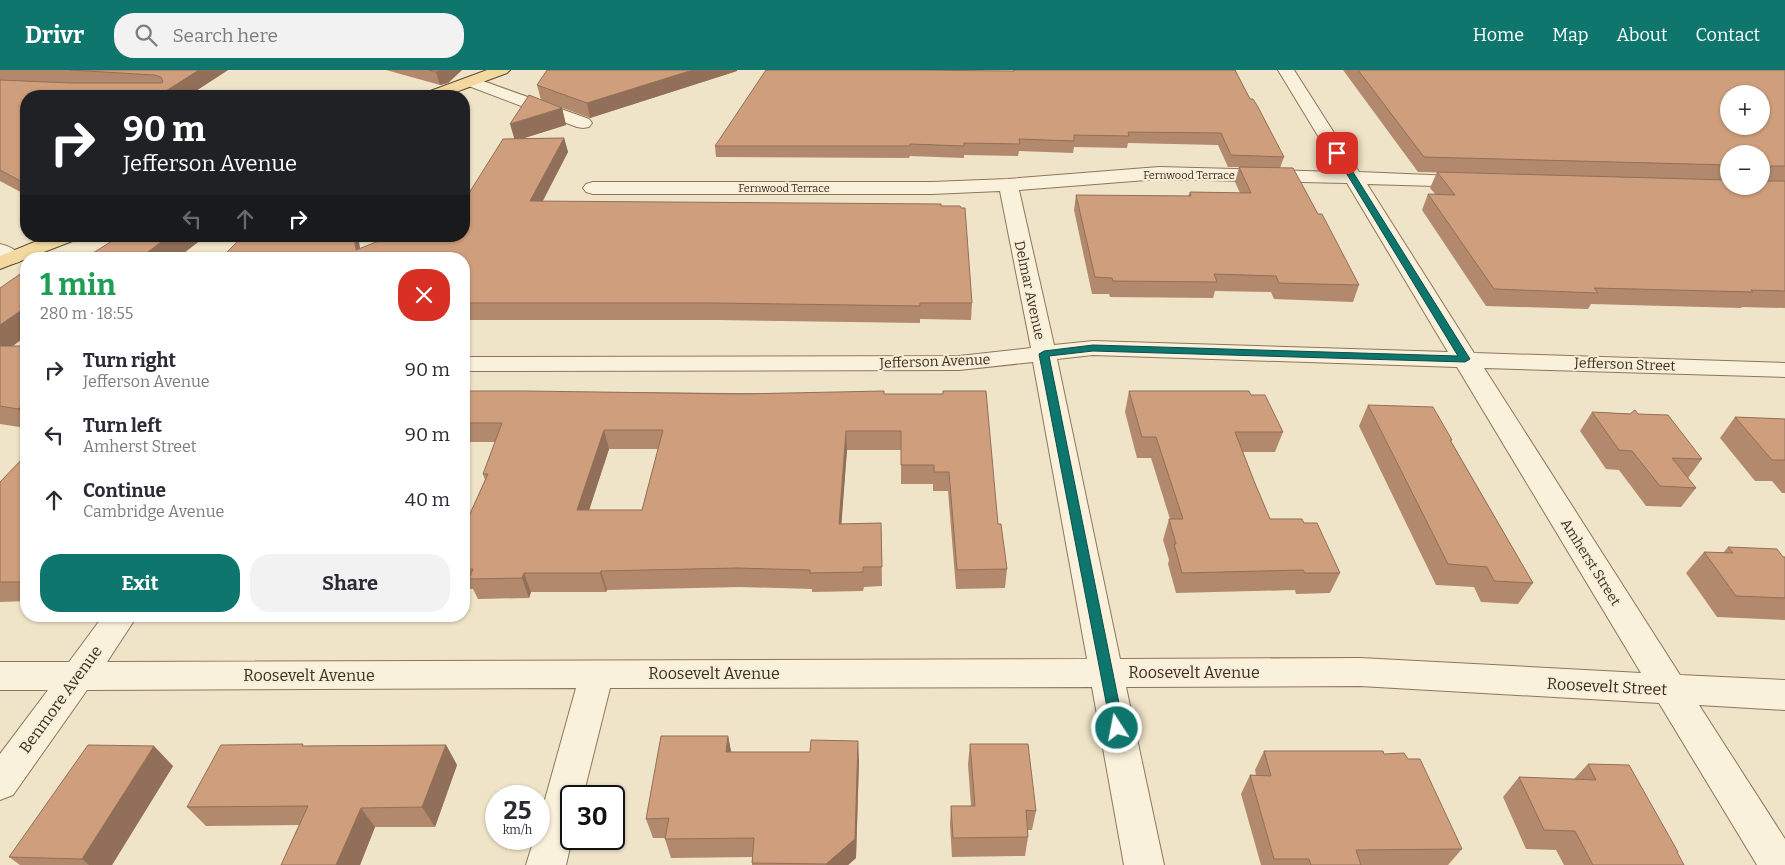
<!DOCTYPE html>
<html lang="en">
<head>
<meta charset="utf-8">
<style>
	body { margin:0; font-family:Bitter,serif; background:#f2f2f3; color:#2b2b33; height:100vh; display:flex; flex-direction:column; font-size:19px; white-space:nowrap }
	* { box-sizing:border-box; margin:0 }
	p { font-size:16px; color:#7c7c81 }
	.icon { flex:none; width:28px; height:28px; fill:none; stroke:currentColor; stroke-width:2; stroke-linecap:round; stroke-linejoin:round }
	.map { position:relative; flex:1; overflow:hidden }
	.details { position:absolute; left:20px; top:182px; width:450px; height:370px; display:flex; flex-direction:column; background:#fff; border-radius:20px; box-shadow:0 1px 4px #0004 }
	.details>* { flex:none }
	.hud { position:absolute; left:20px; top:20px; width:450px; height:152px; border-radius:20px; box-shadow:0 1px 4px #0004; background:#202124; color:#fff; overflow:hidden }
	.fabs { position:absolute; left:1720px; top:15px; display:grid; gap:10px }
	.fabs a { display:grid; place-items:center; width:50px; height:50px; border-radius:50%; background:#fff; box-shadow:0 1px 4px #0004; font-size:25px }
	.speed { position:absolute; left:485px; top:715px; display:flex; gap:10px; font-size:25px; font-weight:700; text-align:center }
	.speed>* { display:grid; place-content:center; width:65px; height:65px; border-radius:50%; background:#fff; box-shadow:0 1px 4px #0004; line-height:1 }
	.speed small { font-size:12px; font-weight:400 }
	.speed .limit { border:2px solid #111; border-radius:8px; background:#fff; color:#111 }
	.pin { position:absolute; display:grid; place-items:center; width:42px; height:42px; color:#fff; margin:-21px; border-radius:10px; box-shadow:0 2px 8px #0006 }
	.me { position:absolute; width:55px; margin:-28px; rotate:349deg; stroke-linejoin:round; filter:drop-shadow(0 0 4px #0008) }
	.turn { display:flex; align-items:center; gap:18px; height:105px; padding:0 20px; font-size:22px }
	.turn .icon { width:65px; height:65px; stroke-width:2.5 }
	.turn b { display:block; font-size:35px; line-height:42px }
	.lanes { display:flex; align-items:center; height:48px; padding:0 20px; background:#0003; justify-content:center; gap:25px; direction:ltr }
	.lanes .off { opacity:.35 }
	.round { display:grid; place-items:center; flex:none; width:52px; height:52px; border-radius:20px; background:#f2f2f3 }
	.headline { display:flex; align-items:center; justify-content:space-between; height:85px; padding:0 20px }
	h1 { font-size:30px; font-weight:700; line-height:38px; color:#1e9e55 }
	.primary-button { display:flex; gap:10px; margin-top:auto; padding:10px 20px }
	.primary-button a { flex:1; height:58px; border-radius:20px; background:#0f766e; color:#fff; font-size:20px; font-weight:700; line-height:58px; text-align:center }
	.primary-button a+a { background:#f2f2f3; color:#2b2b33 }
	ul { padding:0; list-style:none }
	li { display:flex; align-items:center; gap:15px; height:65px; padding:0 20px }
	li div { flex:1 }
	li b { display:block; font-size:19px }
	li em { font-style:normal }
	header { display:flex; align-items:center; gap:30px; box-sizing:border-box; height:70px; padding:0 25px; background:#0f766e; color:#fff }
	header strong { font-size:24px }
	nav { display:flex; gap:28px; margin-inline-start:auto; font-size:18px }
	.search { width:350px; height:45px; background:#f2f2f3; display:flex; align-items:center; gap:12px; box-sizing:border-box; padding:0 18px; border-radius:20px; color:#7c7c81; font-size:19px }
	.map>svg:first-child { display:block }
	.lines { fill:none; stroke-linecap:round; stroke-linejoin:round }
	.minor-casing { stroke:#8d765c; stroke-width:2 }
	.major-casing { stroke:#5b4430; stroke-width:2 }
	.minor { fill:#faf1dc; fill-rule:evenodd }
	.major { fill:#f3d9a0; fill-rule:evenodd }
	.wall { fill:#b2896c; fill-rule:evenodd }
	.shaded-wall { fill:#916f58 }
	.building { fill:#cf9f7d; stroke:#916f58; fill-rule:evenodd }
	.route { fill:#0f766e; stroke:#0a4d48 }
	.labels { text-anchor:middle; stroke-width:4; stroke-linejoin:round; paint-order:stroke }
	.far-street-label { font-size:11px; fill:#3d2e20; stroke:#f7eed8 }
	.street-label { font-size:14px; fill:#3d2e20; stroke:#f7eed8 }
	.near-street-label { font-size:16px; fill:#3d2e20; stroke:#f7eed8 }
</style>
</head>
<body>
<header>
<strong>Drivr</strong>
<div class="search"><svg class="icon" aria-label="search" viewBox="0 0 24 24"><circle cx="10" cy="10" r="6"/><path d="M15 15l6 6"/></svg>Search here</div>
<nav><a>Home</a><a>Map</a><a>About</a><a>Contact</a></nav>
</header>
<div class="map">
<svg width="1785" height="795" viewBox="0 0 1785 795">
	<rect width="100%" height="100%" fill="#f0e4c8"/>
	<g class="lines">
		<defs>
			<g id="minor">
				<path d="M1278 0H1294L1359 102 1478 107 1480 111 1478 115 1471 117 1367 114 1474 283 1785 293V307L1484 298 1680 605 1785 610V640L1699 635 1785 769V795H1757L1659 633 1360 616 1126 617 1164 795H1124L1092 617 610 618 583 726H571L572 769 566 795H526L534 769H539V751L576 618 87 620 13 725 0 730V684L48 620H0V592H69L103 546H137L107 592 1087 589 1033 292 959 300 464 301V287L959 286 1031 278 1000 121 932 124H593L586 122 583 118 586 114 593 112H932L1008 109 1159 97 1340 102ZM1159 109 1347 113 1448 282 1093 271 1054 275 1019 120ZM1093 285 1457 297 1641 603 1360 588 1120 589 1057 289Z"/>
				<polygon points="472,7 589,49 592,53 589,57 583,58 577,57 466,15 464,12 466,9"/>
				<path d="M0 174C9 176 17 180 23 188L19 192 12 194 0 189Z"/>
			</g>
			<g id="major">
				<polygon points="487,0 510,0 507,3 445,26 423,26 425,23"/>
				<polygon points="49,166 78,166 75,170 0,199 0,186"/>
			</g>
		</defs>
		<use href="#minor" class="minor-casing"/>
		<use href="#major" class="major-casing"/>
		<use href="#minor" class="minor"/>
		<use href="#major" class="major"/>
	</g>
	<g class="wall">
		<polygon points="0,0 228,0 188,26 26,26 26,125 0,111"/>
		<polygon points="386,0 462,0 448,13 440,15"/>
		<polygon points="1013,0 1235,0 1250,29 1284,87 1280,98 1318,144 1359,215 1353,232 1274,229 1271,222 1215,221 1213,228 1110,227 1109,224 1092,224 1074,140 1076,125 1188,126 1190,122 1240,123 1235,112 1239,97 1228,97 1218,75 1128,73 1127,78 1074,77 1073,83 1019,81 1018,86 964,85 964,88 910,86 909,88 716,87 715,76 1013,1"/>
		<path d="M1343 0H1785V238L1742 237 1741 238 1591 234 1588 239 1486 236 1422 140 1428 124 1436 125 1430 118 1437 102 1515 104 1418 102ZM1729 84H1761V116H1729Z"/>
		<polygon points="737,1 590,48 541,30 537,15"/>
		<polygon points="562,38 566,55 524,68 564,68 568,82 543,131 972,233 971,250 920,249 920,253 719,250 464,250 464,189 360,179 464,166 514,69"/>
		<polygon points="120,166 206,166 176,189 97,189 93,183"/>
		<polygon points="0,218 26,266 13,276 26,276 26,358 0,354"/>
		<path d="M464 321 884 324 998 454 1007 499 1005 518 956 519 948 421H933V414H901V380H847L841 454 881 453 882 516 864 517 863 521 812 522V519L740 517 607 520 606 522H531L529 528 478 529 473 519H464V457L485 410 483 404 495 372H464ZM609 379H658L642 440H589Z"/>
		<polygon points="1129,321 1251,325 1283,362 1275,382 1243,382 1254,411 1270,449 1304,453 1340,503 1330,523 1296,524 1295,520 1176,523 1168,494 1169,490 1163,470 1169,449 1170,449 1151,388 1137,388 1125,342"/>
		<polygon points="1368,335 1452,370 1451,371 1533,513 1518,534 1481,532 1474,517 1436,515 1359,356"/>
		<polygon points="1592,342 1638,344 1702,389 1688,408 1696,418 1681,437 1646,436 1619,400 1606,399 1580,361"/>
		<polygon points="1735,347 1785,349 1785,423 1782,423 1772,411 1755,411 1720,368"/>
		<polygon points="26,385 26,531 0,532 0,412"/>
		<polygon points="1728,477 1785,487 1785,550 1717,547 1686,503 1704,482 1723,483"/>
		<polygon points="728,666 731,682 859,690 856,788 848,795 752,795 752,787 671,788 665,769 665,768 653,768 646,749"/>
		<polygon points="970,674 1036,741 1032,760 1028,760 1028,767 1025,786 952,787 950,755 951,736 971,736 968,694"/>
		<polygon points="446,675 457,695 435,757 375,757 360,795 281,795 299,755 206,756 187,737 304,676"/>
		<polygon points="1264,681 1384,684 1462,779 1448,795 1261,795 1241,724 1250,705 1256,705 1255,700"/>
		<polygon points="1588,694 1678,782 1677,783 1684,795 1564,795 1556,780 1526,779 1503,727 1519,707 1574,709"/>
		<polygon points="173,696 112,795 20,795 9,787"/>
	</g>
	<g class="shaded-wall">
		<polygon points="199,0 228,0 188,26 158,26"/>
		<polygon points="441,0 462,0 448,13 440,15 436,2"/>
		<polygon points="693,0 737,0 737,1 590,48 587,33"/>
		<polygon points="562,38 566,55 515,71 510,54"/>
		<polygon points="564,68 568,82 534,147 530,131"/>
		<polygon points="169,166 206,166 176,189 140,189 140,188"/>
		<polygon points="354,166 358,166 362,189 356,180"/>
		<polygon points="26,237 26,266 0,285 0,255"/>
		<polygon points="26,331 26,349 18,339"/>
		<polygon points="604,360 609,379 583,459 577,440"/>
		<polygon points="846,361 847,380 840,473 839,454"/>
		<polygon points="601,501 607,520 606,522 600,503"/>
		<polygon points="524,503 531,522 529,528 522,508"/>
		<polygon points="728,666 732,686 726,682"/>
		<polygon points="858,671 859,690 856,788 848,795 826,795"/>
		<polygon points="446,675 457,695 435,757 422,737"/>
		<polygon points="154,676 173,696 112,795 89,795 82,789"/>
		<polygon points="361,738 375,757 360,795 336,795"/>
	</g>
	<g class="building">
		<polygon points="70,0 199,0 158,26 26,26 26,114 0,100 0,10 70,13 162,13 163,12 161,7 154,5"/>
		<polygon points="429,0 441,0 436,2"/>
		<polygon points="547,0 693,0 587,33 537,15"/>
		<polygon points="766,0 905,0 1014,1 1014,0 1235,0 1250,29 1253,29 1258,37 1284,87 1231,85 1221,63 1128,62 1129,66 1074,65 1074,71 1019,69 1020,74 964,73 964,76 910,74 910,76 715,76"/>
		<path d="M1358 0H1785V96H1771L1769 99H1761V84H1729V95L1424 87ZM1729 24H1761V56H1729Z"/>
		<polygon points="529,25 562,38 510,54"/>
		<polygon points="564,68 530,131 941,134 941,136 960,136 961,138 965,138 972,233 920,233 920,236 716,233 464,233 464,189 220,189 243,166 354,166 356,180 391,166 464,166 464,131 503,69"/>
		<polygon points="1239,97 1293,98 1318,144 1322,144 1359,215 1279,213 1276,206 1214,204 1217,212 1113,211 1112,208 1095,207 1076,125 1191,126 1190,122 1251,123"/>
		<polygon points="1437,102 1729,110 1729,116 1761,116 1761,111 1785,111 1785,221 1751,220 1753,222 1594,218 1598,223 1494,219 1428,124 1455,125"/>
		<polygon points="120,166 169,166 140,188 93,183"/>
		<polygon points="45,188 59,189 44,189"/>
		<polygon points="26,200 26,237 0,255 0,218"/>
		<polygon points="0,276 26,276 26,331 18,339 0,336"/>
		<path d="M464 321H526L740 324 884 321V324H943V321H986L998 454H1001L1007 499 957 500 949 402H934V395H901V361H846L839 454 881 453 882 497H863V502L810 503V500L737 498 601 501 600 503H524L522 508 469 509 473 499 464 500V457L488 404H483L502 353H464ZM604 360H663L642 440H577Z"/>
		<polygon points="1129,321 1249,321 1251,325 1265,325 1283,362 1235,362 1254,411 1270,449 1302,449 1304,453 1317,453 1340,503 1305,503 1303,500 1182,503 1174,474 1176,474 1169,449 1183,449 1156,367 1142,367"/>
		<polygon points="1368,335 1433,337 1452,370 1450,370 1533,513 1494,511 1487,497 1448,494"/>
		<polygon points="1635,340 1638,344 1668,345 1702,389 1672,388 1696,418 1660,416 1632,381 1619,380 1592,342 1630,344"/>
		<polygon points="1735,347 1785,349 1785,390 1772,390"/>
		<polygon points="26,385 26,512 0,512 0,412"/>
		<polygon points="1728,477 1777,479 1783,487 1785,487 1785,528 1736,526 1704,482 1733,483"/>
		<polygon points="661,666 728,666 726,682 810,682 811,670 858,671 855,769 826,794 752,793 754,768 665,769 669,748 646,749"/>
		<polygon points="303,674 302,676 446,675 422,737 361,738 336,795 281,795 308,736 187,737 221,675"/>
		<polygon points="970,674 1028,674 1036,741 1026,740 1028,767 953,768 951,736 975,736"/>
		<polygon points="88,675 154,676 82,789 9,787"/>
		<polygon points="1264,681 1383,681 1384,684 1404,683 1408,689 1420,689 1462,779 1356,780 1361,795 1311,795 1309,789 1274,789 1250,705 1271,706"/>
		<polygon points="1588,694 1629,695 1678,782 1677,782 1684,795 1593,795 1575,761 1544,760 1519,707 1596,710"/>
	</g>
	<polygon class="route" points="1335,81 1341,83 1470,289 1465,292 1093,281 1049,286 1124,658 1122,663 1117,665 1112,663 1039,284 1044,281 1093,275 1458,286 1334,83"/>
	<g class="labels">
		<g class="far-street-label">
			<text x="1189" y="109">Fernwood Terrace</text>
			<text x="784" y="122">Fernwood Terrace</text>
		</g>
		<g class="street-label">
			<text transform="translate(1030 220) rotate(78)" y="5">Delmar Avenue</text>
			<text transform="translate(935 291) rotate(-2)" y="5">Jefferson Avenue</text>
			<text transform="translate(1625 294) rotate(2)" y="5">Jefferson Street</text>
			<text transform="translate(1591 492) rotate(58)" y="5">Amherst Street</text>
		</g>
		<g class="near-street-label">
			<text x="1194" y="608">Roosevelt Avenue</text>
			<text x="714" y="609">Roosevelt Avenue</text>
			<text x="309" y="611">Roosevelt Avenue</text>
			<text transform="translate(1607 616) rotate(3)" y="6">Roosevelt Street</text>
			<text transform="translate(60 629) rotate(-54)" y="6">Benmore Avenue</text>
		</g>
	</g>
</svg>
<div class="fabs">
<a>+</a>
<a>−</a>
</div>
<div class="speed"><div>25<small>km/h</small></div><div class="limit">30</div></div>
<div class="pin" style="left:1337px;top:83px;background:#d93025"><svg class="icon" aria-label="arrive" viewBox="0 0 24 24"><path d="M6 21V4h12l-3 4 3 4H6"/></svg></div>
<svg class="me" style="left:1117px;top:658px" viewBox="-20 -20 40 40"><circle r="17" fill="#0f766e" stroke="#fff" stroke-width="3"/><path d="M0-11L8 9 0 5-8 9z" fill="#fff"/></svg>
<div class="hud">
<div class="turn"><svg class="icon" aria-label="right" viewBox="0 0 24 24"><path d="M7 20v-9h11M14 6l5 5-5 5"/></svg><div><b>90 m</b>Jefferson Avenue</div></div>
<div class="lanes"><svg class="icon off" aria-label="left" viewBox="0 0 24 24"><path d="M17 20v-9H6M10 6l-5 5 5 5"/></svg><svg class="icon off" aria-label="ahead" viewBox="0 0 24 24"><path d="M12 20V5M6 11l6-6 6 6"/></svg><svg class="icon" aria-label="right" viewBox="0 0 24 24"><path d="M7 20v-9h11M14 6l5 5-5 5"/></svg></div>
</div>
<section class="details">
<div class="headline"><div><h1>1 min</h1><p>280 m · 18:55</p></div><a class="round" style="background:#d93025;color:#fff"><svg class="icon" aria-label="close" viewBox="0 0 24 24"><path d="M6 6l12 12M18 6L6 18"/></svg></a></div>
<ul>
<li><svg class="icon" aria-label="right" viewBox="0 0 24 24"><path d="M7 20v-9h11M14 6l5 5-5 5"/></svg><div><b>Turn right</b><p>Jefferson Avenue</p></div><em>90 m</em></li>
<li><svg class="icon" aria-label="left" viewBox="0 0 24 24"><path d="M17 20v-9H6M10 6l-5 5 5 5"/></svg><div><b>Turn left</b><p>Amherst Street</p></div><em>90 m</em></li>
<li><svg class="icon" aria-label="ahead" viewBox="0 0 24 24"><path d="M12 20V5M6 11l6-6 6 6"/></svg><div><b>Continue</b><p>Cambridge Avenue</p></div><em>40 m</em></li>
</ul>
<div class="primary-button"><a>Exit</a><a>Share</a></div>
</section>
</div>
</body>
</html>
